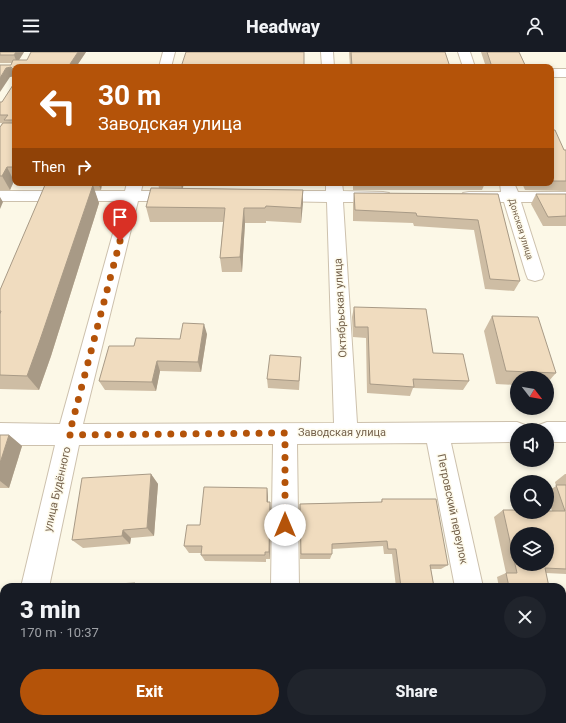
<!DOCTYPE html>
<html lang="en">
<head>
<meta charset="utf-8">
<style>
	body { margin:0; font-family:Roboto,sans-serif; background:#20242c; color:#f1f3f6; height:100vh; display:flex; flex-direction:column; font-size:15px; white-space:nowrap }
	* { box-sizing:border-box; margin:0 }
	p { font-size:13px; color:#9ea1a6 }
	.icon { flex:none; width:22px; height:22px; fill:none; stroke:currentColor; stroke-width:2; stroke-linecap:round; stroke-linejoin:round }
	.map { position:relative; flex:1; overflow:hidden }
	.panel { position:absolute; left:0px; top:531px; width:566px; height:140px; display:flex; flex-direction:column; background:#171b24; border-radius:12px 12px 0 0; box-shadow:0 2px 6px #0003 }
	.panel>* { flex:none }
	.banner { position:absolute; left:12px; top:12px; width:542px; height:122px; border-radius:8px; box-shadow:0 2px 6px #0003; background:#b45309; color:#fff; overflow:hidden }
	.needle { width:26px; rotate:121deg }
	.tools { position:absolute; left:510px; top:319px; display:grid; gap:8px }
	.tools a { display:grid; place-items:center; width:44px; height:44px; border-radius:50%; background:#171b24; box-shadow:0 2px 6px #0003; font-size:20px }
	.pin { position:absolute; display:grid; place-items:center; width:34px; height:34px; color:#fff; margin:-41px -17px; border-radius:50% 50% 50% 0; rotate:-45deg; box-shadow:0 0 4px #0007 }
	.pin .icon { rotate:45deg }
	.me { position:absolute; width:44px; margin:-22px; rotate:0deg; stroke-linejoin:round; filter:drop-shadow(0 0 3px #0008) }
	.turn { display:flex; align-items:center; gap:14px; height:84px; padding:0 20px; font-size:18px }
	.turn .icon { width:52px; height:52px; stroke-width:2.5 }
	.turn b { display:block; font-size:28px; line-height:34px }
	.then { display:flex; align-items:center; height:38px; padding:0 20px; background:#0003; gap:8px; font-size:15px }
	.round { display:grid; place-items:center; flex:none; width:42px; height:42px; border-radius:21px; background:#20242c }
	.summary { display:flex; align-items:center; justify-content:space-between; height:68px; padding:0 20px }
	h1 { font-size:24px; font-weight:800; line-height:30px }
	.button { display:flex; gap:8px; margin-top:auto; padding:8px 20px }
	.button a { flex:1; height:46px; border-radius:24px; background:#b45309; color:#fff; font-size:16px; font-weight:800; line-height:46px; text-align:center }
	.button a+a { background:#20242c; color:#f1f3f6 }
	header { display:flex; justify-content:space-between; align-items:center; height:52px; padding:0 20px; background:#171b24; font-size:18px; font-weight:800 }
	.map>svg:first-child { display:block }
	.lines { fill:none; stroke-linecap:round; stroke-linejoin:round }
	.minor-casing { stroke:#cdc1ad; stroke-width:2 }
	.minor { fill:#fff; fill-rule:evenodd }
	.wall { fill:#cebda4 }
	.shaded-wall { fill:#a89a86 }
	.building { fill:#f0dcbf; stroke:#a89a86; fill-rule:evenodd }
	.route { stroke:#b45309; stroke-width:7; stroke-dasharray:0 12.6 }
	.labels { text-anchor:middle; stroke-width:3; stroke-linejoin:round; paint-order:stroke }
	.far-street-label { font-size:9px; fill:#75624c; stroke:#fefbed }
	.street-label { font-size:11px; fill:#75624c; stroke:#fefbed }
</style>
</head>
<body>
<header><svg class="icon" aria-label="menu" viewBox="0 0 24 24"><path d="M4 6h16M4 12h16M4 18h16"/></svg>Headway<svg class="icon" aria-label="person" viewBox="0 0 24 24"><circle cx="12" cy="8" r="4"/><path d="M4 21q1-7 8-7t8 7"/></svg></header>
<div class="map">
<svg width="566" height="671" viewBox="0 0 566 671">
	<rect width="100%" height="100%" fill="#fcf8e7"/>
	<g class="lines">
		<defs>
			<g id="minor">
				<polygon points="163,0 175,0 171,15 159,15"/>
				<polygon points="321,0 333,0 334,15 322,15"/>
				<polygon points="458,0 470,0 475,15 463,15"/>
				<rect x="551" y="17" width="15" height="8"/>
				<polygon points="127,131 143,131 141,139 179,139 185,140 187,144 185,148 179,149 138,149 83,372 334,371 327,150 273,149 267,148 265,144 267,140 273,139 326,139 326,131 342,131 343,139 383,140 389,141 391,145 389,149 383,150 343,150 357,371 517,370 525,373 528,378 517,378 517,390 451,391 483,535 455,535 427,391 297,392 299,535 271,535 273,392 79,393 49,535 21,535 55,393 0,393 0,371 60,372 122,149 0,149 0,139 125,139"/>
				<polygon points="500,131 514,131 518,140 566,140 566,150 521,150 544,222 542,227 535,229 528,227 526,222 504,150 469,150 463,149 461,145 463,141 469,140 501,140"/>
				<polygon points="547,370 566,370 566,390 547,390 547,378 536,378 539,373"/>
				<polygon points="4,652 4,667 21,667 20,671 0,671 0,653"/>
				<rect x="270" y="667" width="32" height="4"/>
				<polygon points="480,667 512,667 513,671 481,671"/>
			</g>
		</defs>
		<use href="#minor" class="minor-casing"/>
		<use href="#minor" class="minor"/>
	</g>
	<g class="wall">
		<polygon points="0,0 24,0 19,8 27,8 86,0 76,15 15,15 15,129 14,129 10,138 0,138 0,75 2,71 0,71 0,50 2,50 13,33 13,24 10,25 12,11 0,11"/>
		<polygon points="349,0 445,0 450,15 350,15"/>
		<polygon points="481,0 519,0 526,15 486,15"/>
		<polygon points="551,78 564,98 566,98 566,139 525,138 522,131 551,131"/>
		<polygon points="56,131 102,131 101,138 94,138 99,151 51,304 39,338 0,337 0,238 57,133"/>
		<polygon points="158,131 184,131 183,136 303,138 301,171 266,169 266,171 245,171 242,220 222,220 220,206 223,170 150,170 146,155 159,136"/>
		<polygon points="353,131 485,131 482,138 353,138"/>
		<polygon points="354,141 498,142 520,229 514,239 485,237 474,178 414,174 413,171 353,169 353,152"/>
		<polygon points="536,142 566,142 566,174 543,174 531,152"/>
		<polygon points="354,255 433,301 469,329 463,338 413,336 410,344 367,341 366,286 353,285 352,265"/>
		<polygon points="492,264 556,321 547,331 547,326 517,326 517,333 496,332 484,279"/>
		<polygon points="207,282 201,320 160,319 156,339 105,338 99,329 134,294 180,287"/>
		<polygon points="301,305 299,338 268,336 267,327"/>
		<polygon points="0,383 9,383 22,394 9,436 0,436"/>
		<polygon points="151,422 158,432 154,484 131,486 130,492 83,496 72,488"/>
		<polygon points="565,422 566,422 566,522 546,521 549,535 499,535 497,525 506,521 494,465 503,458 552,459 547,444 547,440 556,434 555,430"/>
		<polygon points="267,436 268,450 271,459 270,507 266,507 266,510 205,509 201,503 201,501 189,501 184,494 200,473"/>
		<polygon points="382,447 448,513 441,517 431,517 434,535 396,535 392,502 384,502 383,494 332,497 332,502 330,507 300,507 299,459 300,452 381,450"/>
	</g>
	<g class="shaded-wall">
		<polygon points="16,0 24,0 17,11 14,3"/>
		<polygon points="78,0 86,0 76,15 68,15"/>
		<polygon points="11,15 15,24 10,25 0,40 0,26 6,16"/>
		<polygon points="7,115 14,129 10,138 2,124"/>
		<polygon points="98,131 102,131 101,138"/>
		<polygon points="181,131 184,131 182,138"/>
		<polygon points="93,133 99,151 51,304 39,338 27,324"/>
		<polygon points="303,138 303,152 301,171 301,156"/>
		<polygon points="0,145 3,150 0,157"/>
		<polygon points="244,156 245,171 242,220 240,205"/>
		<polygon points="204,272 207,282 201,320 198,310"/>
		<polygon points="157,309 160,319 156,339 152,330"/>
		<polygon points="9,383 22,394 9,436 0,429 0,411"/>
		<polygon points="151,422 158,432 154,484 147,476"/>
		<polygon points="267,436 268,445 268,459 267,450"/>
		<polygon points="270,450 271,459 270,507 269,500"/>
		<polygon points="123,478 131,486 130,492 122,484"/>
		<polygon points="135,531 141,535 135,535"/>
		<polygon points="106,667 117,667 116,671 106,671"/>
	</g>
	<g class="building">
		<polygon points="0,0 16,0 14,3 0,3"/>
		<polygon points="31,0 78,0 68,15 15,15 15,68 4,68 8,63 0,63 0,50 2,50 13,33 13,17 11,15 6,16 0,26 0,13 11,13 13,8 27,8"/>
		<polygon points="186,0 304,0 304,15 181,15"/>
		<polygon points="351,0 445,0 450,15 352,15"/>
		<polygon points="487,0 519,0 526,15 492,15"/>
		<polygon points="3,71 15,71 15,115 7,115 2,124 0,124 0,75"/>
		<polygon points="551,78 555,78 564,98 566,98 566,129 551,129"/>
		<polygon points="45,133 93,133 40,288 27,324 0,323 0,262 1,259 0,259 0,238"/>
		<polygon points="151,136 303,138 301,156 266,154 265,156 244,156 240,205 220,206 225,156 146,155"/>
		<polygon points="354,141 498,142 520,229 490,227 478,168 417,164 416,161 355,158"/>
		<polygon points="536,142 566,142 566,164 548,165"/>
		<polygon points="354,255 426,257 433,301 463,302 469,329 413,327 414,335 370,332 368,275 355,275"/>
		<polygon points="492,264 538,265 556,321 506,319"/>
		<polygon points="183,271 204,272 198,310 157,309 152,330 99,329 109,294 134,294 136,286 180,287"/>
		<polygon points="270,303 301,305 299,329 267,327"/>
		<polygon points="0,383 9,383 0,411"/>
		<polygon points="151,422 147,476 123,478 122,484 72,488 82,426"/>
		<path d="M556 433H566V517L545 516 549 535H509L506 521H517L503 458H517V460H547V459H565ZM517 482H547V512H517Z"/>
		<polygon points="204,435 267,436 267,450 270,450 269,500 265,500 265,503 201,503 202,494 184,494 187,473 200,473"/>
		<polygon points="382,447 436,447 448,513 430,513 434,535 401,535 396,497 388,497 387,489 332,492 332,502 301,502 300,452 382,450"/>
		<polygon points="135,531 135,535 62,535"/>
		<rect x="562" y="567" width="4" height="84"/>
		<polygon points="46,667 106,667 106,671 45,671"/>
		<rect x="183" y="667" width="85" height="4"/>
	</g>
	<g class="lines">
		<polyline class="route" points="120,189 69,383 285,381 285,473"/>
	</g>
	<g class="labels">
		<g class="far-street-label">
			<text transform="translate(521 177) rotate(73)" y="3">Донская улица</text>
		</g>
		<g class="street-label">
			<text transform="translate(340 256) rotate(-93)" y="4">Октябрьская улица</text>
			<text x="342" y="384">Заводская улица</text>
			<text transform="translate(57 437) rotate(-77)" y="4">улица Будённого</text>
			<text transform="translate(453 457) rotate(78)" y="4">Петровский переулок</text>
		</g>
	</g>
</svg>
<div class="tools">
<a><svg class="needle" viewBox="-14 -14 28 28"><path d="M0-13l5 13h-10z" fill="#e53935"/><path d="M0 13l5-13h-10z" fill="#9ea1a6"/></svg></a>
<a><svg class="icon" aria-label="sound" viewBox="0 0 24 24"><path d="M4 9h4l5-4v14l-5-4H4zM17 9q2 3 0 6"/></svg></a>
<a><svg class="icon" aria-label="search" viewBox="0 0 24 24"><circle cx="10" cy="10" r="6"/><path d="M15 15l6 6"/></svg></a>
<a><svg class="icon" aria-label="layers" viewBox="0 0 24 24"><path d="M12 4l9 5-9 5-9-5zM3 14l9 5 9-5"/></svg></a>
</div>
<div class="pin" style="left:120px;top:189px;background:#d93025"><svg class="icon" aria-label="arrive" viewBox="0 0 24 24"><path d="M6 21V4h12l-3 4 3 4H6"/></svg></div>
<svg class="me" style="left:285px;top:473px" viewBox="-20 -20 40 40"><circle r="19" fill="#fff"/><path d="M0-13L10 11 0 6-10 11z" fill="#b45309"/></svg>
<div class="banner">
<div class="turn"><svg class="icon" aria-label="left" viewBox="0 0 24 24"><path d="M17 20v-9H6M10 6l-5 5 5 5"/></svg><div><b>30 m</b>Заводская улица</div></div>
<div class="then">Then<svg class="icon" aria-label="right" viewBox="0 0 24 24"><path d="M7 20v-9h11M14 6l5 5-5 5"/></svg></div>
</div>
<section class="panel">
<div class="summary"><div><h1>3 min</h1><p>170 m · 10:37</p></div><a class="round"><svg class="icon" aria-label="close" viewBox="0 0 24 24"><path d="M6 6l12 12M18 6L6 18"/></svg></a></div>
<div class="button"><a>Exit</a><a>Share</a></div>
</section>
</div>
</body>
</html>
